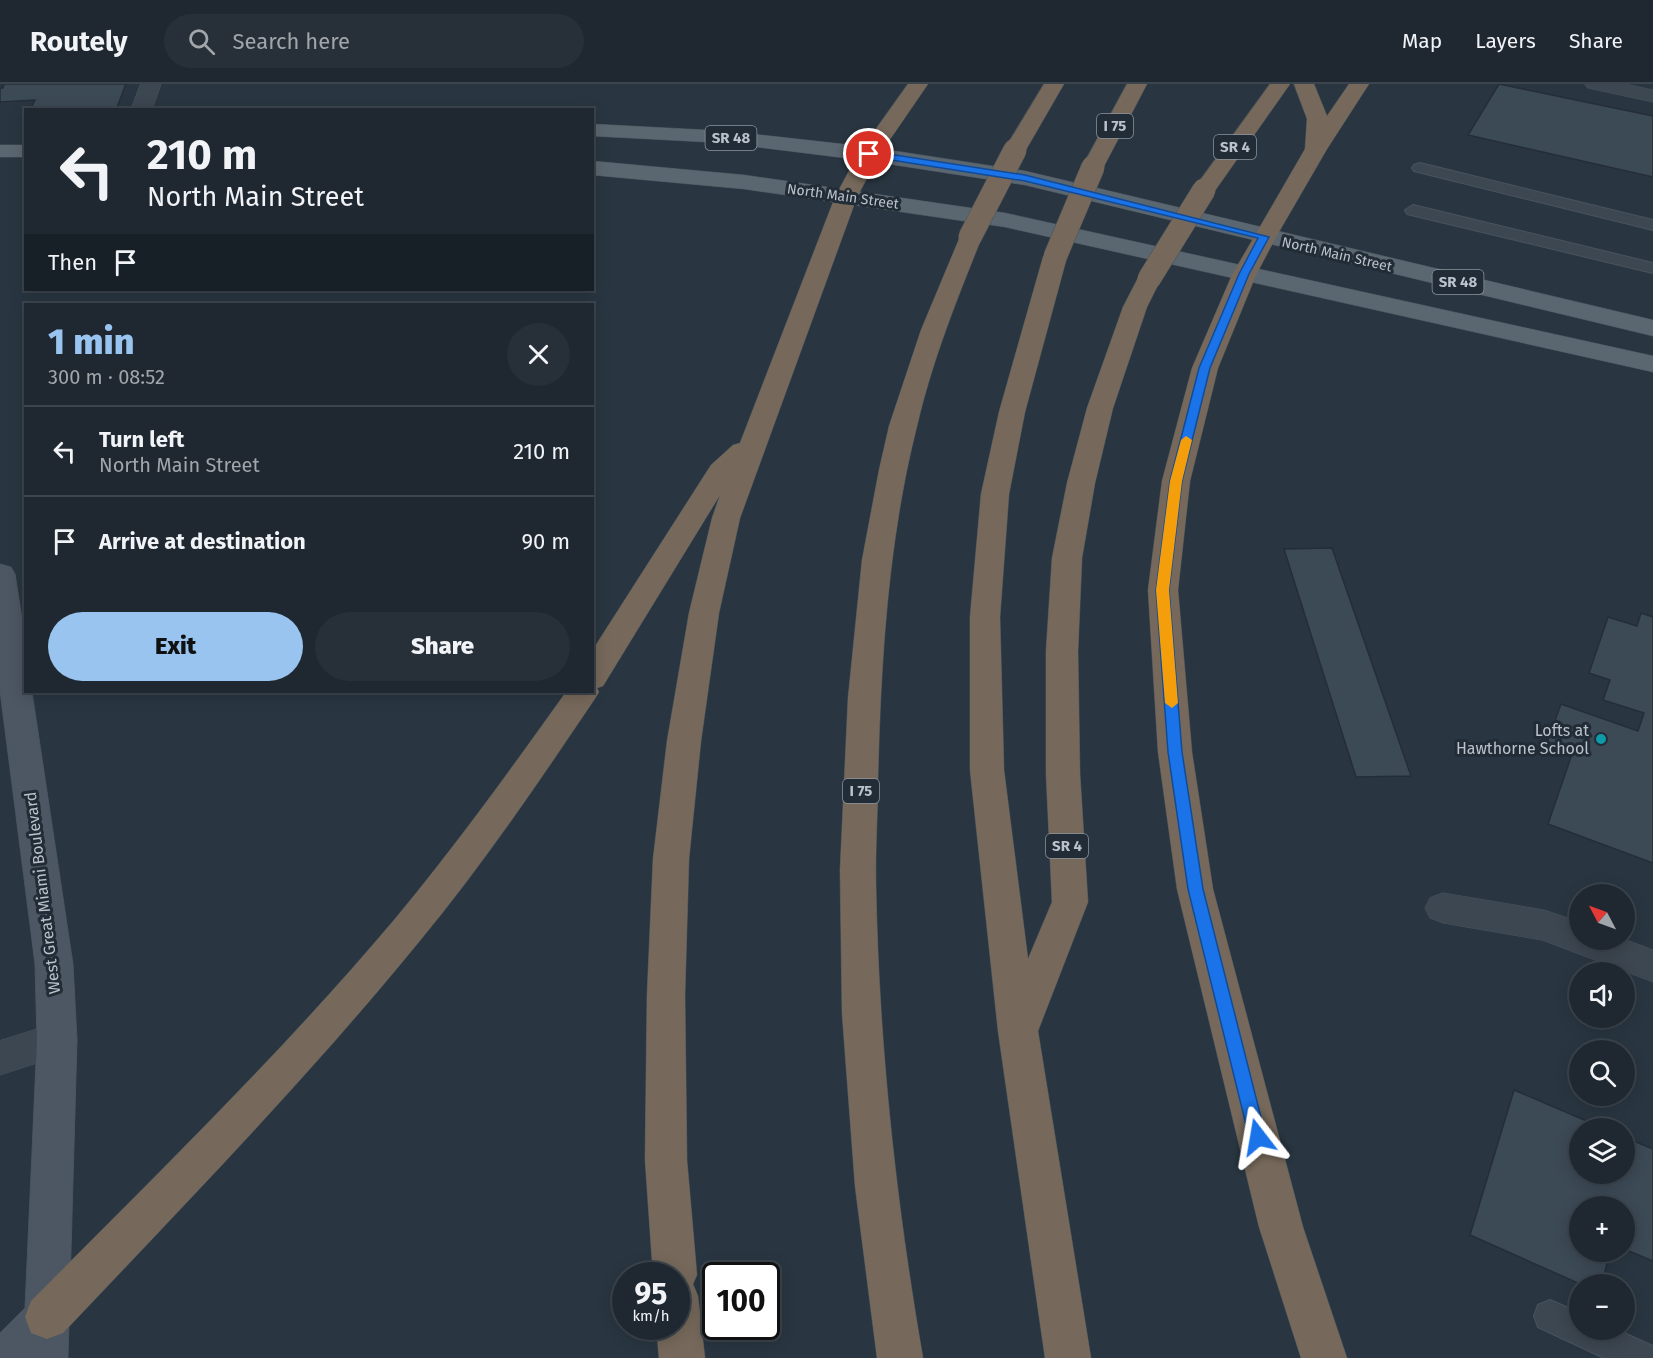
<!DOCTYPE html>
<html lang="en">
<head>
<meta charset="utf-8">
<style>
	body { margin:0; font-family:"Fira Sans",sans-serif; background:#273039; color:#f1f3f6; height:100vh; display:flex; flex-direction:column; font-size:22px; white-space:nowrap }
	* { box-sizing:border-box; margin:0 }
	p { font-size:20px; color:#a1a6ab }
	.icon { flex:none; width:33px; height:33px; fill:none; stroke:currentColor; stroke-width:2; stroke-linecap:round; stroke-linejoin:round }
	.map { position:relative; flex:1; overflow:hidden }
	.sheet { position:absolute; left:24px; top:219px; width:570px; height:390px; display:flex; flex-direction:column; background:#1f2831; border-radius:0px; box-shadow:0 3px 15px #0003,0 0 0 2px #3c444d }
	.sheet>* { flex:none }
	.hud { position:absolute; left:24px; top:24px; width:570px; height:183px; border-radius:0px; box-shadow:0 3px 15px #0003,0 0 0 2px #3c444d; background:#1f2831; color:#f1f3f6; overflow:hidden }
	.needle { width:39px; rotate:311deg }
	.controls { position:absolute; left:1569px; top:800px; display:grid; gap:12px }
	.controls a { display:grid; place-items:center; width:66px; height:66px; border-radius:50%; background:#1f2831; box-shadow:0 3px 15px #0003,0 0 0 2px #3c444d; font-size:30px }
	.speed { position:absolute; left:612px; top:1178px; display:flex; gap:12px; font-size:30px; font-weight:700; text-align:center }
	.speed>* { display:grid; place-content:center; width:78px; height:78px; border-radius:50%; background:#1f2831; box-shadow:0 3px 15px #0003,0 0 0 2px #3c444d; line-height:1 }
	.speed small { font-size:15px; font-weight:400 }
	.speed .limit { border:3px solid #111; border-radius:9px; background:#fff; color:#111 }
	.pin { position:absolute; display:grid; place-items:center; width:51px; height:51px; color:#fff; margin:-26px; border:3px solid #fff; border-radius:50%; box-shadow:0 2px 6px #0007 }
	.me { position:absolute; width:66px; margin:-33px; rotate:346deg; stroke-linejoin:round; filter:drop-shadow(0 0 4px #0008) }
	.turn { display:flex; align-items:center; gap:21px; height:126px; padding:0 24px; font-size:27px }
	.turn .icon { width:78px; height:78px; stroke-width:2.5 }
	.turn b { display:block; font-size:42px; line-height:51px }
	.then { display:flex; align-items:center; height:57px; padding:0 24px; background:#0003; gap:12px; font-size:22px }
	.round { display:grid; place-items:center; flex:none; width:63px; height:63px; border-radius:32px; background:#273039 }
	.headline { display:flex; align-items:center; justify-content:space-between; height:102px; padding:0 24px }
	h1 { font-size:36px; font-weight:800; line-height:45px; color:#9ac4f0 }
	.cta { display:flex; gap:12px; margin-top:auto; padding:12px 24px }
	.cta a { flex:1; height:69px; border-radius:36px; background:#9ac4f0; color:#111; font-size:24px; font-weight:800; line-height:69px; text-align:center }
	.cta a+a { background:#273039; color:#f1f3f6 }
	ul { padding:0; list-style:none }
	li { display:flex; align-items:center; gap:18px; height:90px; padding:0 24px; border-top:2px solid #3c444d }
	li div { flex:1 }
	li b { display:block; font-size:22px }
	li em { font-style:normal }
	header { display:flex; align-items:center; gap:36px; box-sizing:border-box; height:84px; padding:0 30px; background:#1f2831; border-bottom:2px solid #3c444d }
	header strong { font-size:28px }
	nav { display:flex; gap:33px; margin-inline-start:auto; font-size:21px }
	.search { width:420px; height:54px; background:#273039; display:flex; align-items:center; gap:15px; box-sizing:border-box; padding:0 21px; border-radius:33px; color:#a1a6ab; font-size:22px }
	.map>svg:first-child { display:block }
	.building { fill:#3c4a56; stroke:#242e38; stroke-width:1.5 }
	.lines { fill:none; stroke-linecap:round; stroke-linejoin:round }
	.lane-casing { stroke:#4a535d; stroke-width:2 }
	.street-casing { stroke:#4a535d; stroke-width:1 }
	.secondary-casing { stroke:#4a535d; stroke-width:1 }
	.primary-casing { stroke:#4a535d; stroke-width:1 }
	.highway-casing { stroke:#48525b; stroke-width:1 }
	.lane { fill:#3d4751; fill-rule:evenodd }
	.street { fill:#3d4751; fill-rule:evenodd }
	.secondary { fill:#4c5763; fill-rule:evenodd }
	.primary { fill:#5b6770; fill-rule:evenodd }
	.highway { fill:#76695b; fill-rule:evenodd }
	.highway-bridge-casing { stroke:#48525b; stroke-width:24; stroke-linecap:butt }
	.highway-bridge { stroke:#76695b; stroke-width:23 }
	.route { fill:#1a73e8; stroke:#114b97; stroke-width:1.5 }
	.slow { fill:#f59e0b }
	.culture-dot { fill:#0f9aa8; stroke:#222c36; stroke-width:2 }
	.labels { text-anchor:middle; stroke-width:6; stroke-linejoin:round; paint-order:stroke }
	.far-street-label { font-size:14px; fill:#bac2cb; stroke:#222c36 }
	.shield { fill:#222c36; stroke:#8c959e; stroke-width:1.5 }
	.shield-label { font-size:15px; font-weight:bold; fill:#bac2cb }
	.poi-label { font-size:16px; fill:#bac2cb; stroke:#222c36; text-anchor:end }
	.street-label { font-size:16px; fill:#bac2cb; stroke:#222c36 }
</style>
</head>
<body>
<header>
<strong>Routely</strong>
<div class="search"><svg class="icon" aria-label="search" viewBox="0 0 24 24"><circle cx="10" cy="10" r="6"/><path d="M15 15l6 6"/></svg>Search here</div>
<nav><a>Map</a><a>Layers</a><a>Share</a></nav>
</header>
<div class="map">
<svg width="1653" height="1274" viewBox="0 0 1653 1274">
	<rect width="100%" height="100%" fill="#293641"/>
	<g class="building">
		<polygon points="4,0 126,0 116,26 30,26 35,16 0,18 0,4 3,4"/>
		<polygon points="1499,0 1653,32 1653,93 1468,51"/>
		<polygon points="1332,464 1411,692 1356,693 1284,465"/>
		<polygon points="1641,529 1653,533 1653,779 1548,740 1571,673 1545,664 1561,620 1638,647 1644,629 1603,616 1610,596 1589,589 1608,533 1637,542"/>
		<polygon points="1514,1006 1603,1044 1580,1044 1580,1089 1624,1089 1624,1053 1653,1065 1653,1177 1624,1165 1624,1122 1580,1122 1580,1167 1610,1167 1602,1200 1580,1200 1470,1151"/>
	</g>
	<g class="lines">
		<defs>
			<g id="lane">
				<polygon points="1420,79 1653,136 1653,146 1414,87 1412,84 1414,81"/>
				<polygon points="1413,121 1653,179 1653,189 1407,130 1405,126"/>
				<polygon points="1550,1216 1580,1229 1580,1245 1615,1245 1653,1262 1653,1274 1604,1274 1538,1243 1534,1232 1538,1221"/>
			</g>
			<g id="street">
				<polygon points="141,0 161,0 152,26 131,26"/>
				<polygon points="1585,0 1625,0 1653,6 1653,18 1588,4"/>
				<polygon points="1443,809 1544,826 1580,838 1580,855 1624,855 1653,866 1653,898 1542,856 1443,839 1430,834 1425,824 1430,814"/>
				<polygon points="57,939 71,944 77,956 71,968 0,991 0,957"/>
			</g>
			<polygon id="secondary" points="0,480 11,483 15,490 26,560 26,608 32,608 73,880 77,956 68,1274 0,1274 0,1249 25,1224 37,956 35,880 0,607"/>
			<g id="primary">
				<polygon points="592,40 725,47 869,63 1025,87 1653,236 1653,252 1025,101 869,77 725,59 592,52"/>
				<rect x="0" y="61" width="26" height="12"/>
				<polygon points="592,77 744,91 1005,129 1653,272 1653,288 1005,143 744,105 592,91"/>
			</g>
			<g id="highway">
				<path d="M908 0H928L880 70 857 113 740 434 719 529 701 657 689 775 685 911 687 1076 697 1191 693 1200 698 1212 705 1274H659L656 1242H676V1191H653L645 1076 647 911 653 775 667 657 689 529 712 434 720 411 603 602 597 604 599 608 594 616C538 699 482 782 418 859 307 995 184 1121 63 1249L47 1255 31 1249 25 1233 31 1217C154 1093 281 970 394 836 455 763 511 685 566 608H592V567L711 381 733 361 740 359 835 113 858 70Z"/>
				<polygon points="1044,0 1064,0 1023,71 1015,72 1007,71 1004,66"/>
				<polygon points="1127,0 1147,0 1101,88 1093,90 1085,88 1082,83"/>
				<polygon points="1270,0 1290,0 1212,111 1204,113 1196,111 1193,106"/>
				<polygon points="1294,0 1314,0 1327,32 1349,0 1369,0 1327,65 1276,153 1256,191 1218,284 1190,397 1178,506 1192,668 1213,805 1303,1143 1347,1274 1301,1274 1259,1143 1177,805 1158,668 1148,506 1162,397 1192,284 1232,191 1305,65 1307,35"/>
				<path d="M970 146 978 148 982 153C957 215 932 277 917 342 888 457 881 576 878 694 878 730 875 766 876 802 879 961 896 1118 923 1274H877L855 1102 842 929 840 786 848 614 862 476 879 386 889 342 921 246 962 148Z"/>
				<polygon points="1055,166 1063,168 1067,173 1025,328 1009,410 1000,533 1004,686 1028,875 1052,818 1046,690 1046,567 1052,474 1067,399 1087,324 1123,223 1140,190 1149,188 1158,190 1161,195 1147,223 1113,324 1095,399 1082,474 1078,567 1080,690 1088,818 1038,947 1091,1274 1045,1274 998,947 970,686 970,533 981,410 999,328 1043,173 1047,168"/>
			</g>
		</defs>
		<use href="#lane" class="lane-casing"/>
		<use href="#street" class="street-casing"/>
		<use href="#secondary" class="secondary-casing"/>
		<use href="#primary" class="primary-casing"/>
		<use href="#highway" class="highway-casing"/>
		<use href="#lane" class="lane"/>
		<use href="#street" class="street"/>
		<use href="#secondary" class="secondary"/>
		<use href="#primary" class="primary"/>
		<use href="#highway" class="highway"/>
		<defs>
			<g id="highway-bridge">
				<polyline points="970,153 1015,66"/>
				<polyline points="1055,173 1093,83"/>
				<polyline points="1149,195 1204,106"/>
			</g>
		</defs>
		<use href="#highway-bridge" class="highway-bridge-casing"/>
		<use href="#highway-bridge" class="highway-bridge"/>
	</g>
	<polygon class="route" points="869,67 1025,91 1269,153 1249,190 1210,284 1182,397 1169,506 1182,668 1203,805 1266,1053 1264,1058 1258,1061 1252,1058 1249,1053 1188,805 1168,668 1156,506 1170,397 1199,284 1239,190 1258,154 1025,97 866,72 866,68"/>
	<polygon class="slow" points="1186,352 1192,356 1182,397 1169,506 1178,619 1172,624 1165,619 1156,506 1170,397 1181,356"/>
	<circle class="culture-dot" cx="1601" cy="655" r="6"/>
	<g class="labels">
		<g class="far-street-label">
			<text transform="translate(843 112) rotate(8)" y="5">North Main Street</text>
			<text transform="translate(1337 170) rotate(13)" y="5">North Main Street</text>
		</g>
		<g class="shield">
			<rect x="1097" y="30" width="36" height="24" rx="4.5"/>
			<rect x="705.5" y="42" width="51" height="24" rx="4.5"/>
			<rect x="1214" y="51" width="42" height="24" rx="4.5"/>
			<rect x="1432.5" y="186" width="51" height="24" rx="4.5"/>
			<rect x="843" y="695" width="36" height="24" rx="4.5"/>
			<rect x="1046" y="750" width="42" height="24" rx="4.5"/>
		</g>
		<g class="shield-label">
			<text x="1115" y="47">I 75</text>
			<text x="731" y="59">SR 48</text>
			<text x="1235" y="68">SR 4</text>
			<text x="1458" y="203">SR 48</text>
			<text x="861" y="712">I 75</text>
			<text x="1067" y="767">SR 4</text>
		</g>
		<g class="poi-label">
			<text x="1589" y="652">Lofts at<tspan x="1589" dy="18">Hawthorne School</tspan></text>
		</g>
		<g class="street-label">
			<text transform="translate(42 809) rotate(-97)" y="6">West Great Miami Boulevard</text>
		</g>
	</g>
</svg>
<div class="controls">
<a><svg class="needle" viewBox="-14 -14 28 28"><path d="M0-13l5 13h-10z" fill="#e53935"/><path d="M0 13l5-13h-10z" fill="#a1a6ab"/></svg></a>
<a><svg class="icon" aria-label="sound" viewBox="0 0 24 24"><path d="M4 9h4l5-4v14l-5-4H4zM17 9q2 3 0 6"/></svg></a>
<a><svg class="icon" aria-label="search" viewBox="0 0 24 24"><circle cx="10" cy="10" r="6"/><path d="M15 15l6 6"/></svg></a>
<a><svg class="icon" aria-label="layers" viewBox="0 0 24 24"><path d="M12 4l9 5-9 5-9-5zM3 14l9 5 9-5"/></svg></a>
<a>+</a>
<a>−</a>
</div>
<div class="speed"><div>95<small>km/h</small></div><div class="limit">100</div></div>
<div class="pin" style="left:869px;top:70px;background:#d93025"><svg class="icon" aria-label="arrive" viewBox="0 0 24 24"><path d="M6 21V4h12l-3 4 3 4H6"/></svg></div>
<svg class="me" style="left:1258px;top:1053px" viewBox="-20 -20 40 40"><path d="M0-17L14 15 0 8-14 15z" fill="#1a73e8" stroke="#fff" stroke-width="4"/></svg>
<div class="hud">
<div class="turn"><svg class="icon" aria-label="left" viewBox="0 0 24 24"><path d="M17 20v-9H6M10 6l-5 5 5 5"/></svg><div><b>210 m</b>North Main Street</div></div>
<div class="then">Then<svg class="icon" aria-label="arrive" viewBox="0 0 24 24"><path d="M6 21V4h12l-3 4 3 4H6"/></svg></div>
</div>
<section class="sheet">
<div class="headline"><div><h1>1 min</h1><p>300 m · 08:52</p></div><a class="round"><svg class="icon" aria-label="close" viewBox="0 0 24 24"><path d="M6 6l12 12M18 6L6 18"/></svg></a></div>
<ul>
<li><svg class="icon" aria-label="left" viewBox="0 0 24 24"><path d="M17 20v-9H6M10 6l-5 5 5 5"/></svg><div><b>Turn left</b><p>North Main Street</p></div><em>210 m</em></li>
<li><svg class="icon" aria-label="arrive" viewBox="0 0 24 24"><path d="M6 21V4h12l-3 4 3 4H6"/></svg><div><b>Arrive at destination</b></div><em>90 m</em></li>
</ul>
<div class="cta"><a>Exit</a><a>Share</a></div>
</section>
</div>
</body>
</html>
